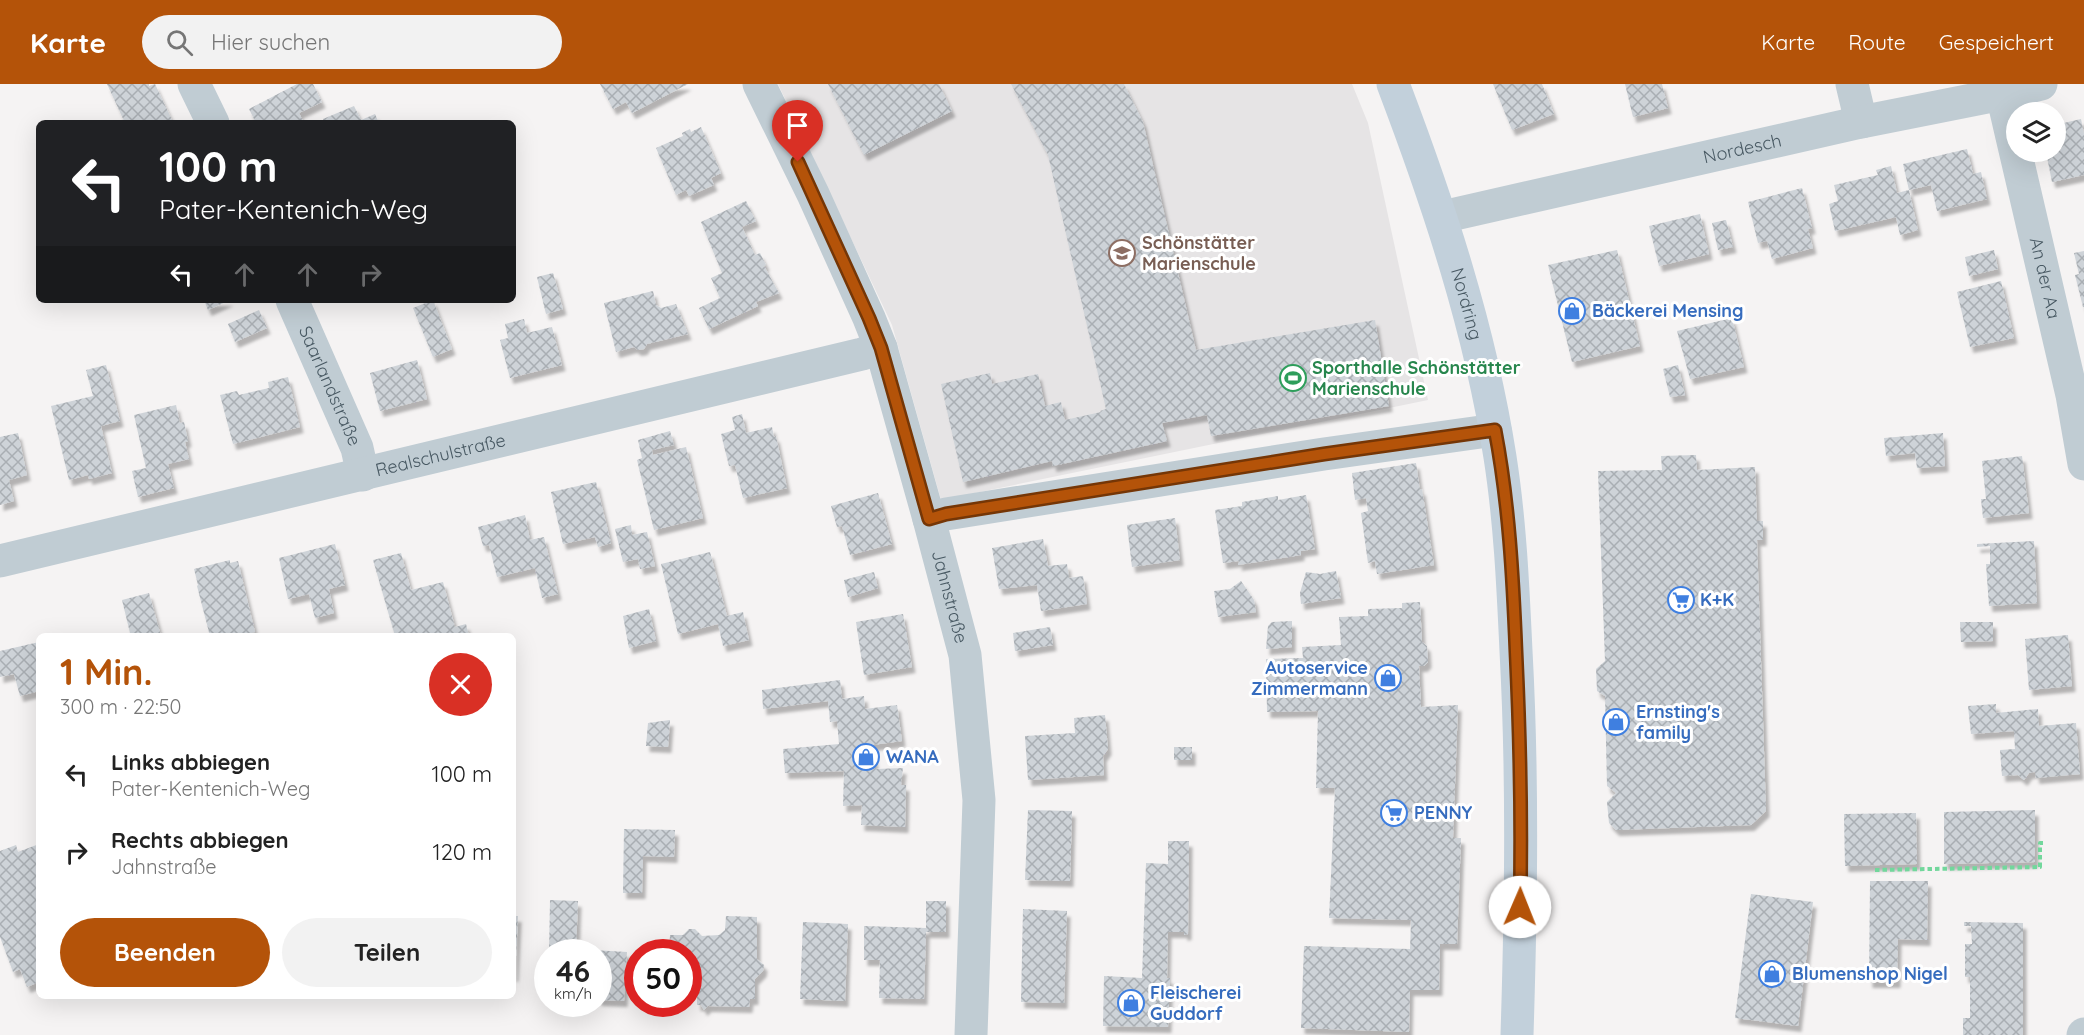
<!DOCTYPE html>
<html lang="de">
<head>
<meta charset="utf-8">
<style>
	body { margin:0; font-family:Quicksand,sans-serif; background:#f2f2f2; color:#222; height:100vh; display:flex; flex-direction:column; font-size:22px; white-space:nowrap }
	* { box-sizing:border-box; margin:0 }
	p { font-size:20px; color:#767676 }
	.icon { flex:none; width:33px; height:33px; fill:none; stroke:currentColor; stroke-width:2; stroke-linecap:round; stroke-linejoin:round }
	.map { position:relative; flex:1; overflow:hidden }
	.side { position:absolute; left:36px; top:549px; width:480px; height:366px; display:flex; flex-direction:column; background:#fff; border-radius:9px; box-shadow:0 6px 24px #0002 }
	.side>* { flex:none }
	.top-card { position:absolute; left:36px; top:36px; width:480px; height:183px; border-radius:9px; box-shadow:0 6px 24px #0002; background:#202124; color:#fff; overflow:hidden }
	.tools { position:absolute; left:2006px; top:18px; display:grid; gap:12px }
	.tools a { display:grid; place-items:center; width:60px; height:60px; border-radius:50%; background:#fff; box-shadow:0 6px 24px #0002; font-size:30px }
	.speed { position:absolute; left:534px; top:855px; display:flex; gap:12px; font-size:30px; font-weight:700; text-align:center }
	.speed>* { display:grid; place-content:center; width:78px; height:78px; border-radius:50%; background:#fff; box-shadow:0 6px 24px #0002; line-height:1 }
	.speed small { font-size:15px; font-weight:400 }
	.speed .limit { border:9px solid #d22; background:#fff; color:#111 }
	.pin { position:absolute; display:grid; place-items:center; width:51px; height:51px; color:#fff; margin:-62px -26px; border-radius:50% 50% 50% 0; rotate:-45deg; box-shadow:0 0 6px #0007 }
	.pin .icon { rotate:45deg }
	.me { position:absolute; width:66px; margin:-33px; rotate:1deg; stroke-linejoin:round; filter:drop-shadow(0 0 4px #0008) }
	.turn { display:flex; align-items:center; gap:21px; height:126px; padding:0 24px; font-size:27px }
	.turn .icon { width:78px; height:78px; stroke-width:2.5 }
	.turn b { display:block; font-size:42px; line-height:51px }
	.lanes { display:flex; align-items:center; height:57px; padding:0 24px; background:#0003; justify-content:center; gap:30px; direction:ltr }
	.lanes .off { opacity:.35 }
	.round { display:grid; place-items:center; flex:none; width:63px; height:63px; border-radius:32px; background:#f2f2f2 }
	.headline { display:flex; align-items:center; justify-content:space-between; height:102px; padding:0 24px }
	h1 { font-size:36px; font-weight:800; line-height:45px; color:#b45309 }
	.primary-button { display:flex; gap:12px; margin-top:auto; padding:12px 24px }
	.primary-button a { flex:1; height:69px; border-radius:36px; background:#b45309; color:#fff; font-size:24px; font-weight:800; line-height:69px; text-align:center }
	.primary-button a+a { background:#f2f2f2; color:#222 }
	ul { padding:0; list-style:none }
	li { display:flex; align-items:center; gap:18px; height:78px; padding:0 24px }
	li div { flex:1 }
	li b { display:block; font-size:22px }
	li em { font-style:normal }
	header { display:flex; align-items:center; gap:36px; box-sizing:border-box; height:84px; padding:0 30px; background:#b45309; color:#fff }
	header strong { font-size:28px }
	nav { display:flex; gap:33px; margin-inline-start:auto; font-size:21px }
	.search { width:420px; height:54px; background:#f2f2f2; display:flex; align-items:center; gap:15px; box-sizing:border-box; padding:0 21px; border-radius:33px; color:#767676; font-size:22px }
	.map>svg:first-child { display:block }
	.education { fill:#e6e4e5 }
	.building { fill:url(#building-cross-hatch); filter:url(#shadow) }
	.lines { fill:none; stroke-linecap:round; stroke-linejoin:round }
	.path { stroke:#72d79c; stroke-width:4; stroke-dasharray:4.5 3; stroke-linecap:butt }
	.minor { stroke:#c0ccd3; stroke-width:33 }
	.secondary { stroke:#c2d0db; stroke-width:33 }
	.route-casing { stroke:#753606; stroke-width:15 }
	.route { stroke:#b45309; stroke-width:10 }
	.labels { text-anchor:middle; stroke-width:6; stroke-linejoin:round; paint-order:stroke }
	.street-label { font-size:18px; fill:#485963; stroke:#fff }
	.education-label { font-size:18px; font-weight:bold; fill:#785e54; stroke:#fff; text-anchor:start }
	.shop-label { font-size:18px; font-weight:bold; fill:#366cbe; stroke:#fff; text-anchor:start }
	.leisure-label { font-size:18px; font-weight:bold; fill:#27864d; stroke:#fff; text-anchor:start }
</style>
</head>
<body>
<header>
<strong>Karte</strong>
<div class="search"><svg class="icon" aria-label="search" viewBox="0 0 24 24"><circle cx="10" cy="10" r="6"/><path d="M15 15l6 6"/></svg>Hier suchen</div>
<nav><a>Karte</a><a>Route</a><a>Gespeichert</a></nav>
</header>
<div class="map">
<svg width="2084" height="951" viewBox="0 0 2084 951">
	<defs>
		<pattern id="building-cross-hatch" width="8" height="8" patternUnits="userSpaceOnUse" patternTransform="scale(1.5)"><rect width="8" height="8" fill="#ced3d8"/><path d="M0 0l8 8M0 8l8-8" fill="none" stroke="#a9aeb3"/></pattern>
		<filter id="shadow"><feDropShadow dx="3.5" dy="6" stdDeviation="1.5" flood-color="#0004"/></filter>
	</defs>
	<rect width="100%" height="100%" fill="#f5f3f3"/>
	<polygon class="education" points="778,0 1352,0 1368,39 1428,316 941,416 892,241"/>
	<g class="building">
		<polygon points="107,0 149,0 149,2 155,0 172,36 167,39 125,39"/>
		<polygon points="297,0 313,0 322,18 299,29 304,39 256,39 249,25"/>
		<polygon points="600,0 688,0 632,29 626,18 613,25"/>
		<polygon points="828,0 939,0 952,27 864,71"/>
		<polygon points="1011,0 1124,0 1143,38 1196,266 1375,236 1389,322 1211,352 1207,331 1162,339 1167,357 1053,382 1052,377 963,398 941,300 990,289 992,300 1038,290 1045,322 1061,318 1065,336 1101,328 1100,327 1106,325 1048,71"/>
		<polygon points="1493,0 1542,0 1554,30 1512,46"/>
		<polygon points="1625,0 1662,0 1668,24 1633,33"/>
		<polygon points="354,22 361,36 375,30 379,39 325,39 323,35"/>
		<polygon points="2081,35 2084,50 2084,91 2052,98 2046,68 2055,68 2055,41"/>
		<polygon points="701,43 721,89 711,94 714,101 689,112 686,106 676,111 656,64 683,52 682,49 690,45 691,48"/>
		<polygon points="1967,65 1973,90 1981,88 1987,115 1937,127 1931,101 1909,106 1918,146 1900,151 1896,133 1835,147 1829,120 1838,117 1834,101 1878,91 1876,86 1891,82 1897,109 1909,106 1903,80"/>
		<polygon points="1802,104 1812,144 1808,145 1813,164 1772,175 1767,157 1758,159 1748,118"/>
		<polygon points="746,117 756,137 742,143 755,171 760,169 766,181 764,182 779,209 756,218 758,222 709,245 699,224 720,214 711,194 722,189 701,138"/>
		<polygon points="1700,130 1709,170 1659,182 1649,142"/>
		<polygon points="1726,136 1733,163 1718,166 1712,139"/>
		<polygon points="1617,166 1640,262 1572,278 1548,181"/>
		<polygon points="1994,166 1998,185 1969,192 1965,173"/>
		<polygon points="2084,167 2084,223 2083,223 2075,191 2079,190 2074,169"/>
		<polygon points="553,189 563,225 546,230 537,193"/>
		<polygon points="2001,197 2014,254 1970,263 1957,208"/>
		<polygon points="653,207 656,221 661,224 676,220 688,250 647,260 644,265 638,266 634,263 616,268 604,219"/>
		<polygon points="204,216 230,216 208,226"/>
		<polygon points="433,216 452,265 433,273 413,224"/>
		<polygon points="259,226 267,244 235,258 228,240"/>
		<polygon points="1732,234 1744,283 1690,295 1677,247"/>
		<polygon points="524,235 527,249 552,243 562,281 510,294 500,256 508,254 505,240"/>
		<polygon points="417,276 427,315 380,327 370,289"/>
		<polygon points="106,281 120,337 101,342 112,389 89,395 88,391 69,396 51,322 93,312 86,286"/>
		<polygon points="1678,281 1685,311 1670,313 1663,285"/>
		<polygon points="288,293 300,343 233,360 220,311 237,307 239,311 269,304 268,298"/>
		<polygon points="176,321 180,339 184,338 188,357 185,358 189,375 168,380 174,404 138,413 132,387 146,384 134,331"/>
		<polygon points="742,330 746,349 772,343 774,353 776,352 787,404 743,414 735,381 729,382 721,350 735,346 732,333"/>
		<polygon points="670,347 674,361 652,366 653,371 686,363 703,434 654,446 637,376 642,374 638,356"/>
		<polygon points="18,349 27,391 9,396 14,417 0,421 0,353"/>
		<polygon points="1943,349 1945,382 1917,384 1915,369 1886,372 1884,354"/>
		<polygon points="1696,371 1697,386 1755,383 1757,437 1763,437 1763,456 1757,456 1766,727 1751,741 1616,746 1609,739 1607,718 1616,709 1607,702 1605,612 1597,607 1596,585 1605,577 1598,387 1662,386 1661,372"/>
		<polygon points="2022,372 2029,429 1983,434 1981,415 1986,415 1982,377"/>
		<polygon points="1416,379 1420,406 1422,405 1434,481 1377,490 1375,477 1368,479 1361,429 1368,427 1366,414 1355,416 1352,389"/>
		<polygon points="596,398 611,459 598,463 595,453 563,460 551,408"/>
		<polygon points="878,409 892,460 850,471 842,442 837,443 831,422"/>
		<polygon points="1306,411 1315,465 1301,467 1301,471 1238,481 1239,477 1223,479 1215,426 1242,422 1242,418 1278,412 1278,416"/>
		<polygon points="525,431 530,456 544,453 558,510 542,514 535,484 497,493 489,461 483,462 478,443"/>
		<polygon points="1175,434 1180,476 1132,483 1127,441"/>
		<polygon points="631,441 632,451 647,448 655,482 640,485 638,475 623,478 615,445"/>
		<polygon points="1043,455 1048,482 1067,480 1069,494 1083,492 1087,520 1041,527 1037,501 999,505 992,464"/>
		<polygon points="2034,457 2037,519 1989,522 1986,480 1990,480 1990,462 1977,463 1977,460"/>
		<polygon points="335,460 345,501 329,505 334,529 315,534 309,510 288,515 279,474"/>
		<polygon points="710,468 727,532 743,528 749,556 723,562 718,540 678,550 661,480"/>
		<polygon points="401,469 411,506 443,498 455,543 466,540 469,552 432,552 432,550 424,552 395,552 373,476"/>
		<polygon points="230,476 230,479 238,477 255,548 247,550 248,552 210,552 197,502 198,501 194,485"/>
		<polygon points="1336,487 1341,514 1301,520 1300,509 1306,488 1320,490"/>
		<polygon points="874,488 878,504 848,513 844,496"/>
		<polygon points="1241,497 1254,516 1256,528 1218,533 1214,507 1230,505"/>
		<polygon points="149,509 161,552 121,552 130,549 122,516"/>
		<polygon points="1420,518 1422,558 1427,562 1428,578 1424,582 1419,582 1421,623 1458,621 1453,754 1461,754 1457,860 1440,860 1439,906 1410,906 1409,948 1301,944 1304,862 1410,865 1411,836 1329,834 1335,704 1316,704 1318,627 1267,628 1266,575 1303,574 1302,563 1341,561 1339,533 1368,532 1368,525 1402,524 1402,519"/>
		<polygon points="649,525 656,557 629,564 623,532"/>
		<polygon points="903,530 912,583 864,591 856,538"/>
		<polygon points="1292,537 1292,563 1266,565 1268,542 1272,538"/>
		<polygon points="1960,538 1993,538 1993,557 1961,558"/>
		<polygon points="1050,543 1053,561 1015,567 1013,549"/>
		<polygon points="2068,551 2072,602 2029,606 2025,555"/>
		<polygon points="39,558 39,607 20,612 14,590 0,593 0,567"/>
		<polygon points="840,596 842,615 864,612 865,625 897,621 902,657 872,661 876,685 903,684 901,701 906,701 905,743 861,741 862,721 843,722 844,687 785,689 783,665 839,660 837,637 830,638 828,617 763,625 762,606"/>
		<polygon points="1996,620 1996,629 2038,625 2039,642 2076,639 2080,690 2036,694 2035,688 2029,689 2024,696 2018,691 2002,692 2000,666 2015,665 2014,647 1971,650 1968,622"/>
		<polygon points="1105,631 1108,665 1103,672 1104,691 1028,696 1025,652 1075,649 1074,634"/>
		<polygon points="670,636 668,663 646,662 648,639"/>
		<rect x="1174" y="663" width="18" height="13"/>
		<polygon points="1028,726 1072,727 1070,797 1025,796"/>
		<polygon points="2035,726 2035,778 1944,780 1944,728"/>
		<polygon points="1916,729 1917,780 1845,782 1844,730"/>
		<polygon points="624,745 675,746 674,773 643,772 642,809 623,809"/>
		<polygon points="1168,757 1189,757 1188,850 1184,851 1184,848 1168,848 1167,894 1170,894 1168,943 1103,942 1104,892 1142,894 1146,779 1168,780"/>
		<polygon points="39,760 39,898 27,903 20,885 13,888 0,853 0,767 16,761 18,768"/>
		<polygon points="1870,797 1928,797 1927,856 1898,855 1897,898 1869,898"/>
		<polygon points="1751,810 1813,818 1798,942 1735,934"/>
		<polygon points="550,816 578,817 576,865 627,868 624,917 598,916 598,868 549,868"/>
		<polygon points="926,817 946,817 946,848 926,848 924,915 879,914 880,876 864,876 864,842 926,844"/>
		<polygon points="1023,825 1067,827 1064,919 1021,918"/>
		<polygon points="513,832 518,832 515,892 513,892"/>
		<polygon points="726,832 757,833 757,875 764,881 763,887 755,895 755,915 750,915 749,923 708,922 704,926 701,921 697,921 697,898 694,895 688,901 688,868 669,868 670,851 683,851 689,845 695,845 702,852 719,851 725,846"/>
		<polygon points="803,838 848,840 845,917 800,915"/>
		<polygon points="1964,838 2023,839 2023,951 1963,951 1963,934 1970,934 1970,893 1965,893 1965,860 1972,860 1971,842 1964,842"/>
	</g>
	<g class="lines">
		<polyline class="path" points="1875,786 2040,783 2040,759 2045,759"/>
		<g class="minor">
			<polyline points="194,0 213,39"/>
			<path id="s1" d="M759 0 813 110 869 234 881 264 929 435 965 571 979 716 971 951"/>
			<polyline points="1852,0 1861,38"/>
			<path id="s2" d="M2002 10 2072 311 2084 380"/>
			<path id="s3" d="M1442 133 1861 38 2002 10 2041 0"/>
			<path id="s4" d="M292 216 357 364 363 391"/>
			<polyline points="929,435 946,430 1324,370 1495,346"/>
			<path id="s5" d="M0 477 862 270 881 264"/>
			<polyline points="2083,951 2084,950"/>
		</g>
		<path class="secondary" id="s6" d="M1393 0C1439 121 1480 245 1500 373 1510 437 1513 502 1516 567 1523 695 1521 823 1517 951"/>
	</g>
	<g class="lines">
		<defs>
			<path id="route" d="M798 78 869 234 881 264 929 435 946 430 1324 370 1495 346C1509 419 1513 494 1516 568 1520 653 1522 738 1520 823"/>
		</defs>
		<use href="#route" class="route-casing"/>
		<use href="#route" class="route"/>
	</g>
	<defs>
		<symbol id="school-ring" viewBox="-11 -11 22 22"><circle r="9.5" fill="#fff" stroke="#8d6e63" stroke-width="1.5"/><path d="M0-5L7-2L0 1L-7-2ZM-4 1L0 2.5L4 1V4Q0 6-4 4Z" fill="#8d6e63"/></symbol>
		<symbol id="shop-ring" viewBox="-11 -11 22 22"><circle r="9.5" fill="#fff" stroke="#3f7fe0" stroke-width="1.5"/><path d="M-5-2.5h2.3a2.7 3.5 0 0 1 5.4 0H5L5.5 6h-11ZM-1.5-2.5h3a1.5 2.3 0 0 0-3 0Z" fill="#3f7fe0"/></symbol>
		<symbol id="stadium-ring" viewBox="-11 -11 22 22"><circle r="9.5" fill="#fff" stroke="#2e9e5b" stroke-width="1.5"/><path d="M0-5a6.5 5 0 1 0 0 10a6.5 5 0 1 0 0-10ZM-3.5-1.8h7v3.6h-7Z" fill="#2e9e5b"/></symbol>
		<symbol id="supermarket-ring" viewBox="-11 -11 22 22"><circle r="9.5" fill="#fff" stroke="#3f7fe0" stroke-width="1.5"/><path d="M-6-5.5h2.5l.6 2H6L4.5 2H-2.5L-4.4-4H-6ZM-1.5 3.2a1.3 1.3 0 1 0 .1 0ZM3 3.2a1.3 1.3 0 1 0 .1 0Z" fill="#3f7fe0"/></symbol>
	</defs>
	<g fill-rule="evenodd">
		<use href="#school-ring" x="1107" y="154" width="30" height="30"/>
		<use href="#shop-ring" x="1557" y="212" width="30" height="30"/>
		<use href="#stadium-ring" x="1278" y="279" width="30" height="30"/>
		<use href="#supermarket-ring" x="1666" y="501" width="30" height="30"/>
		<use href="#shop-ring" x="1373" y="579" width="30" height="30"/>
		<use href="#shop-ring" x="1601" y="623" width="30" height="30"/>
		<use href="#shop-ring" x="851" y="658" width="30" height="30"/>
		<use href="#supermarket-ring" x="1379" y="714" width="30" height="30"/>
		<use href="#shop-ring" x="1757" y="875" width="30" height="30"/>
		<use href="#shop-ring" x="1116" y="904" width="30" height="30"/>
	</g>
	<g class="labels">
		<g class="street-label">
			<text dy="6" stroke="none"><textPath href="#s3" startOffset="308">Nordesch</textPath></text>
			<text dy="6" stroke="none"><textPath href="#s2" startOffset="189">An der Aa</textPath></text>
			<text dy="6" stroke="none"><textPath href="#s6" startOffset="232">Nordring</textPath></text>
			<text dy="6" stroke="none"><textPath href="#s4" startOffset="94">Saarlandstraße</textPath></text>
			<text dy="6" stroke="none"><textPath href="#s5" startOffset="453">Realschulstraße</textPath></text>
			<text dy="6" stroke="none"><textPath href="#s1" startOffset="549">Jahnstraße</textPath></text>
		</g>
		<g class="education-label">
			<text x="1142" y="165">Schönstätter<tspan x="1142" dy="21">Marienschule</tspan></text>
		</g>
		<g class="shop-label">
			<text x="1592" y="233">Bäckerei Mensing</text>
			<text x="1700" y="522">K+K</text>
			<text x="1368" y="590" text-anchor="end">Autoservice<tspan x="1368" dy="21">Zimmermann</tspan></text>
			<text x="1636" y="634">Ernsting's<tspan x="1636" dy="21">family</tspan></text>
			<text x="886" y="679">WANA</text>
			<text x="1414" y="735">PENNY</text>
			<text x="1792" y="896">Blumenshop Nigel</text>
			<text x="1150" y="915">Fleischerei<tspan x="1150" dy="21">Guddorf</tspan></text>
		</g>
		<g class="leisure-label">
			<text x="1312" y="290">Sporthalle Schönstätter<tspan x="1312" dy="21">Marienschule</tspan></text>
		</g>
	</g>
</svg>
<div class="tools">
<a><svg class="icon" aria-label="layers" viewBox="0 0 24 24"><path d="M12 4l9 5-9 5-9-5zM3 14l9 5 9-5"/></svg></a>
</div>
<div class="speed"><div>46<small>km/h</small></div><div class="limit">50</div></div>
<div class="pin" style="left:798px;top:78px;background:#d93025"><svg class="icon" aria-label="arrive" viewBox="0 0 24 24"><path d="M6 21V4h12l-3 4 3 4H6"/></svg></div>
<svg class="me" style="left:1520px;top:823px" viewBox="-20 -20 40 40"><circle r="19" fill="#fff"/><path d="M0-13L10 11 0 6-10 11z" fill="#b45309"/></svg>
<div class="top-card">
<div class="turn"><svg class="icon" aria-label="left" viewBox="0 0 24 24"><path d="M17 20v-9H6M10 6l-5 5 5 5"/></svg><div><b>100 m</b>Pater-Kentenich-Weg</div></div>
<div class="lanes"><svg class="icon" aria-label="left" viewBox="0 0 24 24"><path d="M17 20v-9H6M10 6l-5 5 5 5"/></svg><svg class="icon off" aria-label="ahead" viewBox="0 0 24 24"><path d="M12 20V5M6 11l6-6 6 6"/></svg><svg class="icon off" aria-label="ahead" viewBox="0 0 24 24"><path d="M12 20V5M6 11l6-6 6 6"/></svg><svg class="icon off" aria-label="right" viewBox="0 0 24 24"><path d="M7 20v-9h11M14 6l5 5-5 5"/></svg></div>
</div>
<section class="side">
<div class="headline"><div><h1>1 Min.</h1><p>300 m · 22:50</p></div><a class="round" style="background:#d93025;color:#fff"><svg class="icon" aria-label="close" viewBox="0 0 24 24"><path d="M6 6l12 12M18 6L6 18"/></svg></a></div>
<ul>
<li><svg class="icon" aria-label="left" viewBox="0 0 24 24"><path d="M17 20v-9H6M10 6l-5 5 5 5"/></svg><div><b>Links abbiegen</b><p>Pater-Kentenich-Weg</p></div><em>100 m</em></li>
<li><svg class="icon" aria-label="right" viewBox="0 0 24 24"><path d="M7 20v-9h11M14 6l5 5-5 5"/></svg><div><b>Rechts abbiegen</b><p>Jahnstraße</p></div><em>120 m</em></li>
</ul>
<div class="primary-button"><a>Beenden</a><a>Teilen</a></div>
</section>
</div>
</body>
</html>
